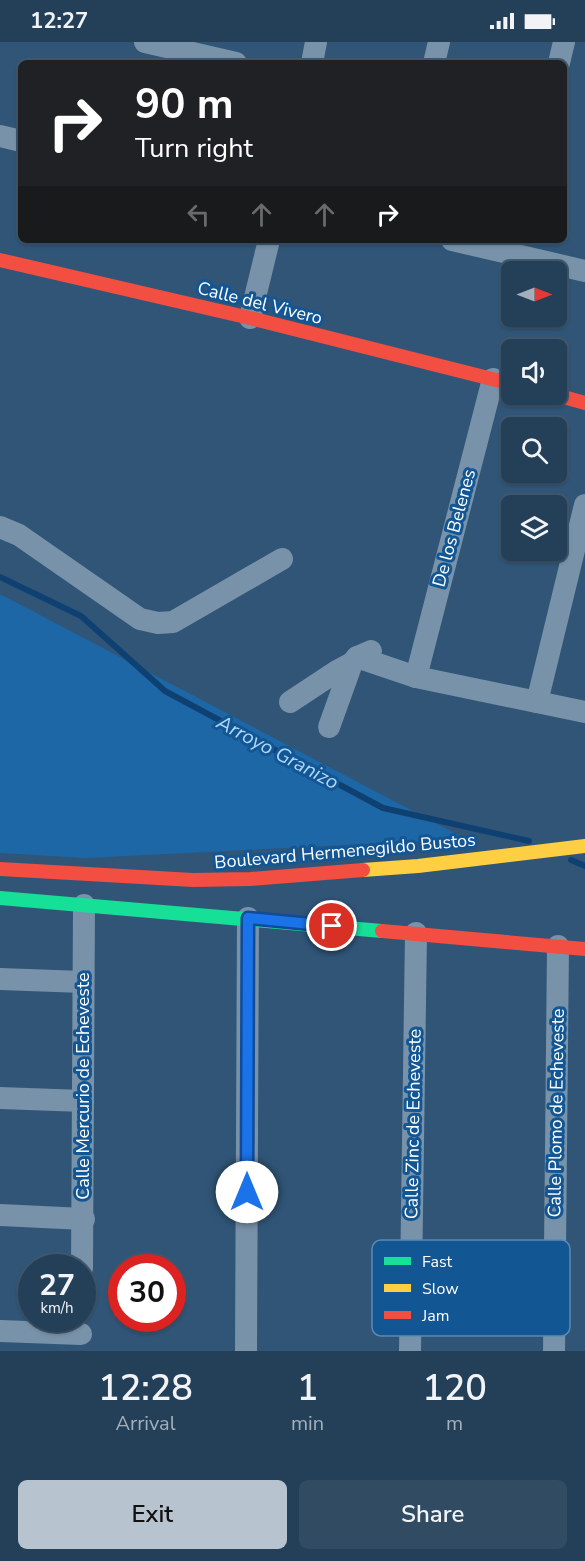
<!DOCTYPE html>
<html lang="en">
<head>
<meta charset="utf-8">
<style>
	body { margin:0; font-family:"Nunito Sans",sans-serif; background:#304b62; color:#f1f3f6; height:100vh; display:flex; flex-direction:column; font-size:22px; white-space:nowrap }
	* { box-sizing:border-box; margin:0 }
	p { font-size:20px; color:#a3afba }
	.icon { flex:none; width:33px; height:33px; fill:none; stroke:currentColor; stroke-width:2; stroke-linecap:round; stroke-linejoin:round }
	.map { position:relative; height:1309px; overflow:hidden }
	.side { display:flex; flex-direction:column; background:#244059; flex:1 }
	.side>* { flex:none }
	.guide { position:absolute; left:18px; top:18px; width:549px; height:183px; border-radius:9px; box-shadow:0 2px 4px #0004,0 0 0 2px #41596f; background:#202124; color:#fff; overflow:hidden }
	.needle { width:39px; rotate:90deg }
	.tools { position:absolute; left:501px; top:219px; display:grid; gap:12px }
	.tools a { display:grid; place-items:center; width:66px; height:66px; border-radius:9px; background:#244059; box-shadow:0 2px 4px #0004,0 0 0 2px #41596f; font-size:30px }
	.speed { position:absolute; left:18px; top:1212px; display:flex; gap:12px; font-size:30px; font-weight:700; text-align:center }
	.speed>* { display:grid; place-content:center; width:78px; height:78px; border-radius:50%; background:#244059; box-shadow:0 2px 4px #0004,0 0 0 2px #41596f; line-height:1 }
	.speed small { font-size:15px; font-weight:400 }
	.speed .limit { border:9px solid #d22; background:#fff; color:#111 }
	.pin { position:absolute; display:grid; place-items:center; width:51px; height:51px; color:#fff; margin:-26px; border:3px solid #fff; border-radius:50%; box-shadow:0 2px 6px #0007 }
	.me { position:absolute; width:66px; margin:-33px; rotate:0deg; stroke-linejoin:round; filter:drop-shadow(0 0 4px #0008) }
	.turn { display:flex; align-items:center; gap:21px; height:126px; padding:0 18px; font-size:27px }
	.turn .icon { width:78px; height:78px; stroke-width:2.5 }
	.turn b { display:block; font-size:42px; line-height:51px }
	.lanes { display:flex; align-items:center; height:57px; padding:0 18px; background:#0003; justify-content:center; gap:30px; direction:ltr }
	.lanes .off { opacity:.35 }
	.eta { display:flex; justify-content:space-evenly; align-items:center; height:102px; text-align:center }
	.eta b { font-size:36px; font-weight:600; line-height:42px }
	.primary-button { display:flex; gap:12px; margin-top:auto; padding:12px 18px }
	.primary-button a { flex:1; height:69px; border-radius:9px; background:#b7c4cf; color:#111; font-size:24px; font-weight:600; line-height:69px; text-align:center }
	.primary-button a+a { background:#304b62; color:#f1f3f6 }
	.status { display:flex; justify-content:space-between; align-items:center; height:42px; padding:0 30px; background:#244059; direction:ltr }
	.status svg { height:16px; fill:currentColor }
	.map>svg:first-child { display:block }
	.green { fill:#1d67a7 }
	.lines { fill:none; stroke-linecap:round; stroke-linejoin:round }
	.stream { stroke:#0e4172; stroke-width:6 }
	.street { stroke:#7892a9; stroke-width:22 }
	.fast { stroke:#16e098; stroke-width:14 }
	.slow { stroke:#ffcf43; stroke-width:14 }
	.jam { stroke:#f24e42; stroke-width:14 }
	.route-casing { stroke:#114b97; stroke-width:15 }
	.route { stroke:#1a73e8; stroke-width:10 }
	.labels { text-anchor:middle; stroke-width:6; stroke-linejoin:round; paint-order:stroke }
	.street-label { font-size:18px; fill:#fff; stroke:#135694 }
	.water-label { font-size:20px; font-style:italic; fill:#aed7f9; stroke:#135694 }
	.key { fill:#135694; stroke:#5a89b4; stroke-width:1.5 }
	.key-label { font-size:16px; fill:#fff }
</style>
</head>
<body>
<div class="status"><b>12:27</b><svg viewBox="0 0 49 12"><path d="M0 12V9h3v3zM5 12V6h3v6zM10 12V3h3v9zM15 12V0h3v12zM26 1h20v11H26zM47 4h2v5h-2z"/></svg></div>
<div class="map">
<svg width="585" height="1309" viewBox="0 0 585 1309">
	<rect width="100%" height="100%" fill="#305577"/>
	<polygon class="green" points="0,552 466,797 86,816 0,811"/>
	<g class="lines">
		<g class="stream">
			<polyline points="0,535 81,574 165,649 383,766 529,799"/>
			<polyline points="571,818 585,824"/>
		</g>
		<g class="street">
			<polyline points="145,0 236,21"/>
			<polyline points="312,21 316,0"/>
			<polyline points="434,21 439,0"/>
			<polyline points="559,21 564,0"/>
			<polyline points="0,94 21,99"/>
			<polyline points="452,198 585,229"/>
			<polyline points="250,276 269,198"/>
			<polyline points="0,485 19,493 140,577 158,581 173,580 282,517"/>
			<polyline points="357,615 416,635 585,670"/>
			<polyline points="416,635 493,337"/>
			<polyline points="290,660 337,629 352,621"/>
			<polyline points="537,660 585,463"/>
			<polyline points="329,685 352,621 357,615 371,609"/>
			<polyline points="0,937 83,940"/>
			<polyline points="0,1056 83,1059"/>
			<polyline points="0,1173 84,1177"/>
			<polyline points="82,1226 84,863"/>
			<polyline points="0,1289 81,1292"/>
			<polyline points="246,1309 248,876"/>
			<polyline points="410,1309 416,891"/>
			<polyline points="554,1309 558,904"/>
		</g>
		<polyline class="fast" points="0,856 382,889"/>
		<polyline class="slow" points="363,828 418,824 585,804"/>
		<g class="jam">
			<polyline points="0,218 250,276 512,342"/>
			<polyline points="553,352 585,361"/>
			<polyline points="0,827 193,838 250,837 363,828"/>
			<polyline points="382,889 585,907"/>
		</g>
	</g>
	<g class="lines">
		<defs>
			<polyline id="route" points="247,1150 248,876 332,884"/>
		</defs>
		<use href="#route" class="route-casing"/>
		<use href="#route" class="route"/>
	</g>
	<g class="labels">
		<g class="street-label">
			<text transform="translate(260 261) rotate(14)" y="6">Calle del Vivero</text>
			<text transform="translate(454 486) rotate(-75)" y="6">De los Belenes</text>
			<text transform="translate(345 809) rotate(-5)" y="6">Boulevard Hermenegildo Bustos</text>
			<text transform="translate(83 1044) rotate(-90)" y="6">Calle Mercurio de Echeveste</text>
			<text transform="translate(556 1071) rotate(-89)" y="6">Calle Plomo de Echeveste</text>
			<text transform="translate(413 1082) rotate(-89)" y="6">Calle Zinc de Echeveste</text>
		</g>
		<g class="water-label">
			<text transform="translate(278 710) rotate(28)" y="7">Arroyo Granizo</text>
		</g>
	</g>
	<rect x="372" y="1198" width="198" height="96" rx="9" class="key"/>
	<rect x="384" y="1215" width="27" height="8" fill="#16e098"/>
	<rect x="384" y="1242" width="27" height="8" fill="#ffcf43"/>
	<rect x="384" y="1269" width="27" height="8" fill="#f24e42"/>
	<g class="key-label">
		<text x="422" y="1225">Fast</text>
		<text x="422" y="1252">Slow</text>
		<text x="422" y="1279">Jam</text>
	</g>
</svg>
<div class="tools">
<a><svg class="needle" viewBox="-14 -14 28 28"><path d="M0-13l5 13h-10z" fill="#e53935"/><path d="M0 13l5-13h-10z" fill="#a3afba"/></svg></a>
<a><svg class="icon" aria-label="sound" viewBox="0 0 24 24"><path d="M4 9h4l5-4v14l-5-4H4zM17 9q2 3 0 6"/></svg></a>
<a><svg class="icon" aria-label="search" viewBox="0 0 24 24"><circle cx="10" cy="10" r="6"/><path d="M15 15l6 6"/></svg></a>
<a><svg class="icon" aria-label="layers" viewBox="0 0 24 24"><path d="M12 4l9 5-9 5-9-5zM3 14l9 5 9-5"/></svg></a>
</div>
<div class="speed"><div>27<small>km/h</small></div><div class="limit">30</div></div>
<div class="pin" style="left:332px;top:884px;background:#d93025"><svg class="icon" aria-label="arrive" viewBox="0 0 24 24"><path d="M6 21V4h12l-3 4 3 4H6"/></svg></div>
<svg class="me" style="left:247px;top:1150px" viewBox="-20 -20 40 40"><circle r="19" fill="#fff"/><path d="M0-13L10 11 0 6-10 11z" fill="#1a73e8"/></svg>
<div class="guide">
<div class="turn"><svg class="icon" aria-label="right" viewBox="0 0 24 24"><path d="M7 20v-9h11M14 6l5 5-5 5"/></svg><div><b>90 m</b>Turn right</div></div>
<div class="lanes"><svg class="icon off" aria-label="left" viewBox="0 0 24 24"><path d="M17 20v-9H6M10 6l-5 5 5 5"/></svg><svg class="icon off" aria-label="ahead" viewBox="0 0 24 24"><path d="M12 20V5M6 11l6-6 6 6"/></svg><svg class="icon off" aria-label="ahead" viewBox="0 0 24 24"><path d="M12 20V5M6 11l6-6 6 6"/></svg><svg class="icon" aria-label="right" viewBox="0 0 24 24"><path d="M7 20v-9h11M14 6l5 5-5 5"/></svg></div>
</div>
</div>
<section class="side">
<div class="eta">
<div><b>12:28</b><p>Arrival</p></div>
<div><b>1</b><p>min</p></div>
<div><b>120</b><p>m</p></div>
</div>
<div class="primary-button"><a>Exit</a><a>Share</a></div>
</section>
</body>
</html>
